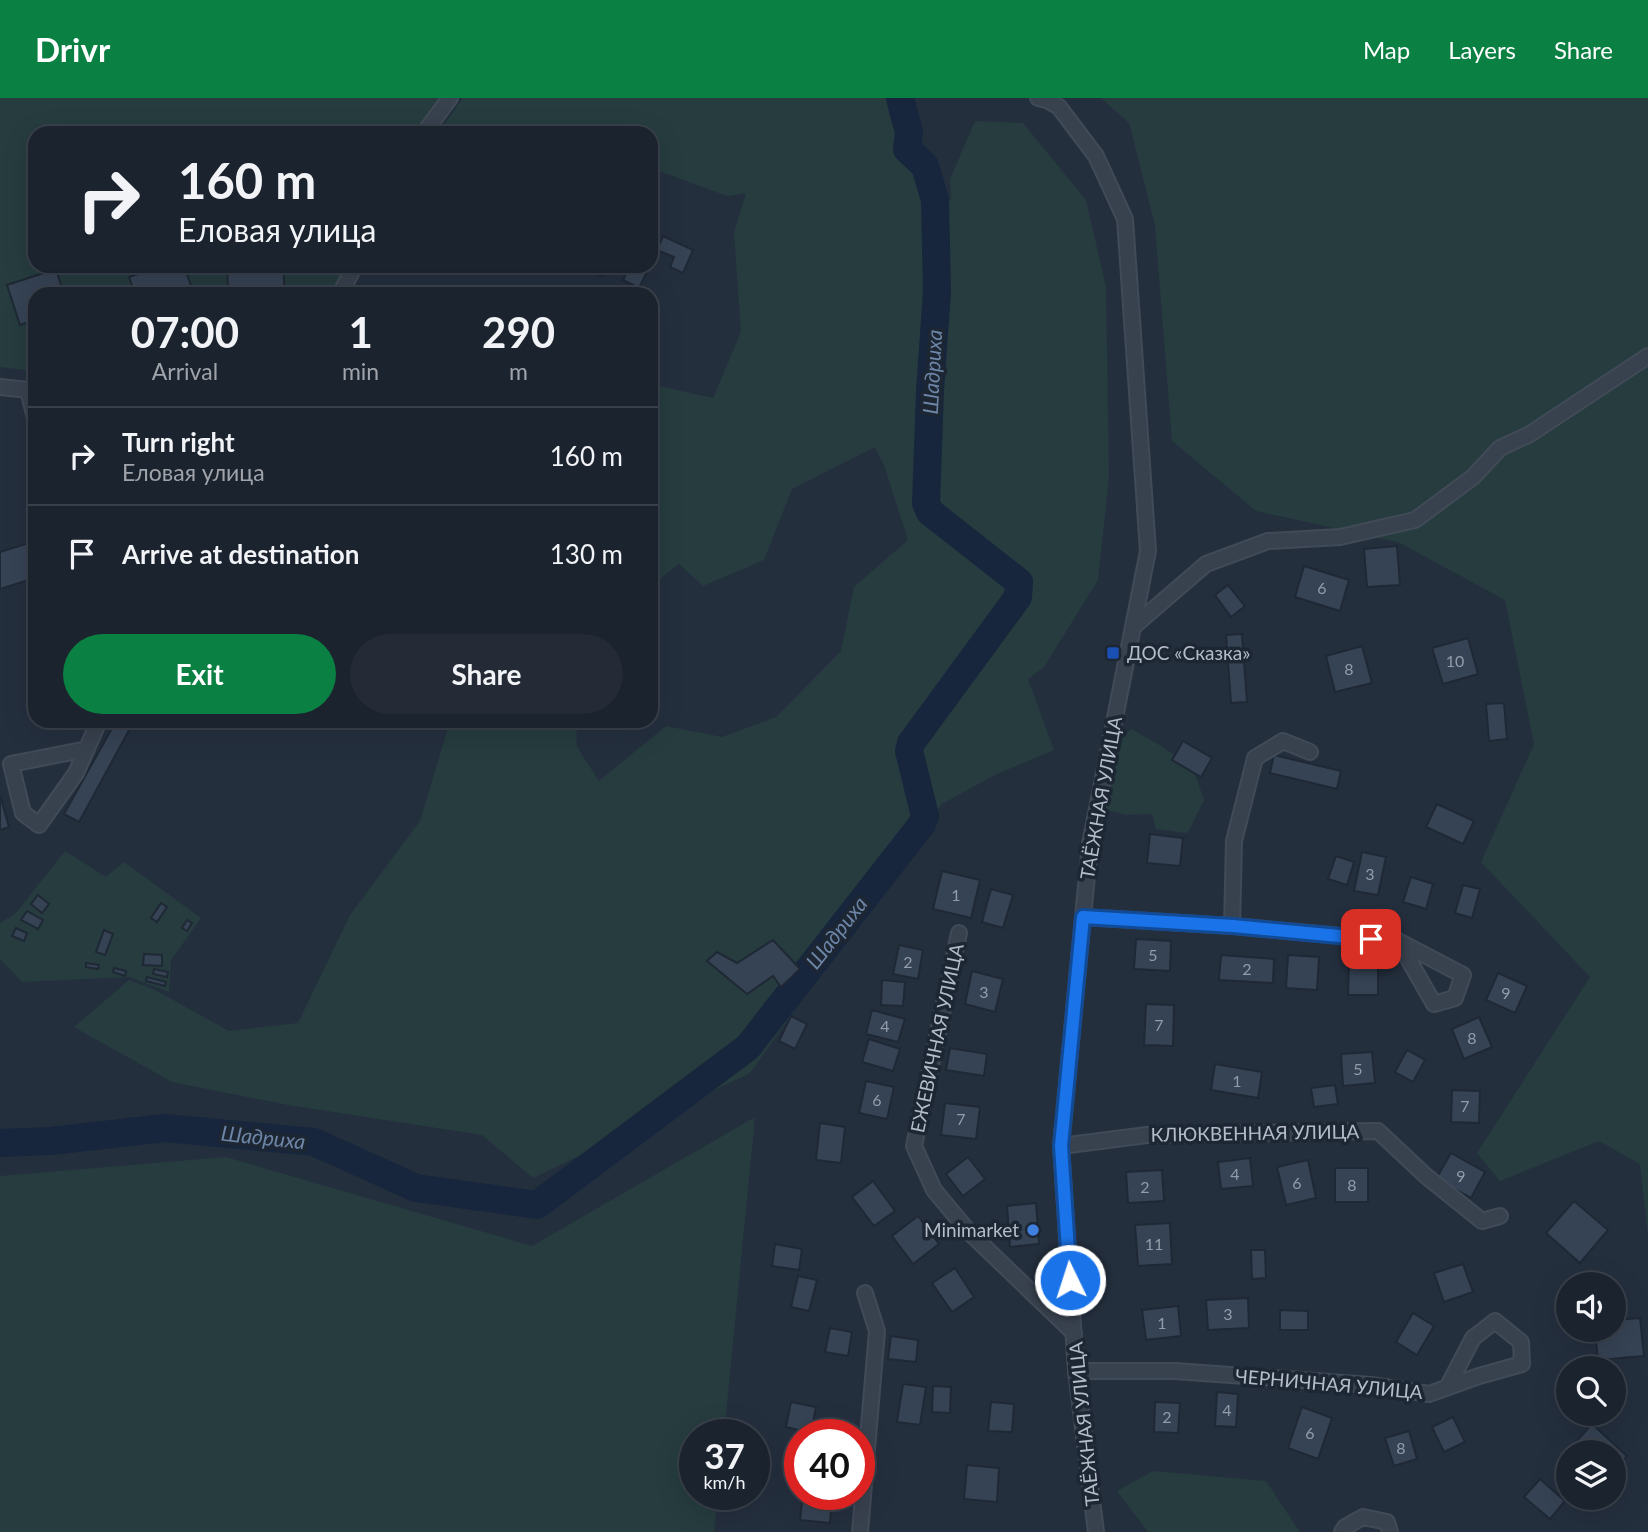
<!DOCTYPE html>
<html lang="en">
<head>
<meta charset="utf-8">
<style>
	body { margin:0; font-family:Lato,sans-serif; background:#242b36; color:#f1f3f6; height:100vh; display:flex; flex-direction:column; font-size:26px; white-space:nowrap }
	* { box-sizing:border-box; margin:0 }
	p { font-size:23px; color:#a0a4aa }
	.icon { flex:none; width:38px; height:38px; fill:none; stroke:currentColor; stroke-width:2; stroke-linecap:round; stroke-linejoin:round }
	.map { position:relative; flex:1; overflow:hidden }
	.drawer { position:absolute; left:28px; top:189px; width:630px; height:441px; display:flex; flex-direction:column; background:#1b232e; border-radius:21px; box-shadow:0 7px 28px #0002,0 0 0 2px #39404a }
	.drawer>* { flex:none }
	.banner { position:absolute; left:28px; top:28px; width:630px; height:147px; border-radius:21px; box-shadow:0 7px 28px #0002,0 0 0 2px #39404a; background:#1b232e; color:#f1f3f6; overflow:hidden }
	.controls { position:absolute; left:1556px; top:1174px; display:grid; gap:14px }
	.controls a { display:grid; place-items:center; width:70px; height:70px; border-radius:50%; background:#1b232e; box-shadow:0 7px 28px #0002,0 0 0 2px #39404a; font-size:35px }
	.speed { position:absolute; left:679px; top:1321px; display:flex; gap:14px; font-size:35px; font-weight:700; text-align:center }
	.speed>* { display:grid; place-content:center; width:91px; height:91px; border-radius:50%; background:#1b232e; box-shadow:0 7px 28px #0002,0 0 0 2px #39404a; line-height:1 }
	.speed small { font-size:18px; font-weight:400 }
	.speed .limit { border:10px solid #d22; background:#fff; color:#111 }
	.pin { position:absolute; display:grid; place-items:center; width:60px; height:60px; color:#fff; margin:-30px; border-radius:14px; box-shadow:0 4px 10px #0006 }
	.me { position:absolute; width:77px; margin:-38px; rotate:356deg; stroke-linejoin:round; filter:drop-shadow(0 0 5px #0008) }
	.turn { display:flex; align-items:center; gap:24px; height:147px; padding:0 35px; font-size:32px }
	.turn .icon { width:91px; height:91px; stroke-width:2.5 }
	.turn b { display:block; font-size:49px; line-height:60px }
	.eta { display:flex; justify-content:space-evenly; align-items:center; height:119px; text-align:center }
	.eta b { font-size:42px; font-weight:700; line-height:49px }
	.primary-button { display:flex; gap:14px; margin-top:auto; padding:14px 35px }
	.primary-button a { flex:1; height:80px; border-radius:42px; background:#0b8043; color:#fff; font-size:28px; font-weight:700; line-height:80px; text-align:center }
	.primary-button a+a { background:#242b36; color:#f1f3f6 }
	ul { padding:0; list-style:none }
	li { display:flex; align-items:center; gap:21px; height:98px; padding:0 35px; border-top:2px solid #39404a }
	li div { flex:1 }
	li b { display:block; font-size:26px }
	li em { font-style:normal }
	header { display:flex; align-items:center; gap:42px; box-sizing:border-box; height:98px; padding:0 35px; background:#0b8043; color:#fff }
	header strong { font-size:33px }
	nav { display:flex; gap:38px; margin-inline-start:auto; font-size:24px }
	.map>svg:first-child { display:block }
	.green { fill:#263c3f }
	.water { fill:#17263c }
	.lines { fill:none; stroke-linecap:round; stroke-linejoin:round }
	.river { stroke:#17263c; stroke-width:28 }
	.building { fill:#364354; stroke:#1f2835; stroke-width:2 }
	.minor-casing { stroke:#414a57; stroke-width:18 }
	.minor { stroke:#38414e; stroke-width:14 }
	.route-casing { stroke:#114b97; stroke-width:18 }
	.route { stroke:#1a73e8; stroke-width:12 }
	.transit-dot { fill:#1a4fb4; stroke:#1d2633; stroke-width:2.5 }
	.shop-dot { fill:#3f7fe0; stroke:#1d2633; stroke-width:2.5 }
	.labels { text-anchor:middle; stroke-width:7; stroke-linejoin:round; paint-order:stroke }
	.number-label { font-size:16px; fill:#929caa }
	.poi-label { font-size:19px; fill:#b4bcc9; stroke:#1d2633; text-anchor:start }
	.street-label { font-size:19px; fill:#b4bcc9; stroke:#1d2633 }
	.water-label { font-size:21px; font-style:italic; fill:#6d86a8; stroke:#1d2633 }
</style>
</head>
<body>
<header>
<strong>Drivr</strong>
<nav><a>Map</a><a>Layers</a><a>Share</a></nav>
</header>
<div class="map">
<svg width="1648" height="1434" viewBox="0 0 1648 1434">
	<rect width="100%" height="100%" fill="#242f3e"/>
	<g class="green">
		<polygon points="0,0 442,0 419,35 388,35 387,33 384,35 35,35 35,168 346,168 331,196 35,196 35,276 24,272 0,269"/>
		<path d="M463 0H887C889 37 916 71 936 102H951L950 81 975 23 1023 25 1086 102 1106 189 1109 379 1098 482 1044 569 1028 581 1054 652 995 677 942 706 750 975 533 1080 482 1037 288 1007 172 984 74 929 129 882 155 892 229 933 298 925 350 817 420 723 450 623H576L577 649 599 683 666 628 722 639 776 619 841 553 854 489 908 442 885 370 875 349 792 391 764 462 703 488 679 466 651 488V286L713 300 741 234 734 134 746 95 727 98 651 70V35H438Z"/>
		<polygon points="1101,0 1648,0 1648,1137 1640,1066 1599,1043 1500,1083 1477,1055 1590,879 1481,764 1534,646 1505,502 1398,444 1256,413 1172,343 1155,128 1129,25"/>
		<polygon points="1131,631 1158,646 1193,670 1204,702 1188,735 1156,731 1152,716 1126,717 1104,711 1116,647"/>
		<polygon points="65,753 106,779 124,764 201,820 171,862 169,894 129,879 22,884 0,861 0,825 16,815"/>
		<polygon points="755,1019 724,1337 695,1337 695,1396 718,1397 714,1434 0,1434 0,1078 226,1059 532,1148"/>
		<polygon points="1153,1373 1266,1383 1300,1434 1148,1434 1117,1393"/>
	</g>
	<polygon class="water" points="896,0 906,0 914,50 931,70 935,102 905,55 901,20"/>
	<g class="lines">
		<polyline class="river" points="0,1045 51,1043 165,1030 314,1044 416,1090 537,1107 748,949 922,726 925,718 909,653 911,645 1018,499 1019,484 930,414 926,405 930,293 937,193 935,102 925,68 907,51 909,34 900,0"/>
	</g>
	<g class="building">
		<polygon points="663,138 693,152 683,175 670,169 674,159 657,152"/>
		<polygon points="161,168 184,168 194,196 135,196 129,179"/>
		<polygon points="227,168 283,168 285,196 255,196 255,190 228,192"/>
		<polygon points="578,168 608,168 603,179"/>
		<polygon points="630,168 650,168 639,190 623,182"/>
		<polygon points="56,171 64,196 35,196 35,222 20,227 7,187"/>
		<polygon points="35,443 35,480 0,491 0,454"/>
		<polygon points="1397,448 1400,487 1367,489 1364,451"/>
		<polygon points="1304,468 1349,482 1340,513 1295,499"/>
		<polygon points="1228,487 1245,508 1231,519 1215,497"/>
		<polygon points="1242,536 1247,604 1231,605 1226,537"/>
		<polygon points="1468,540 1478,576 1443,586 1432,550"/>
		<polygon points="1362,548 1372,585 1335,594 1326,558"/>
		<polygon points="1504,605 1507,641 1489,643 1486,606"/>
		<polygon points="116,623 134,623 79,724 64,716"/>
		<polygon points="1183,643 1212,660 1201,679 1172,662"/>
		<polygon points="1274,657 1341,673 1337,691 1270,675"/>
		<polygon points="0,697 9,729 0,732"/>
		<polygon points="1437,706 1474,723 1463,746 1426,729"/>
		<polygon points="1150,736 1183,740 1180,768 1147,765"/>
		<polygon points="1362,754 1386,759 1378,797 1354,793"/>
		<polygon points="1336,758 1354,764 1347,787 1328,781"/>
		<polygon points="942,773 980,782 971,820 933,811"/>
		<polygon points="1411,779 1433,786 1426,811 1403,804"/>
		<polygon points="1463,787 1480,791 1472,820 1455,815"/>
		<polygon points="991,791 1013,797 1003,830 982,824"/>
		<polygon points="38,797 49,806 42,815 31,806"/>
		<polygon points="161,805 167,809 157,824 151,820"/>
		<polygon points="27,813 43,822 38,831 21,822"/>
		<polygon points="187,822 192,825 187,833 182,830"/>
		<polygon points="16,830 27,835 24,843 12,838"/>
		<polygon points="104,832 113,836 105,857 96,854"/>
		<polygon points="1136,841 1171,843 1170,873 1134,871"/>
		<polygon points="773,842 800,871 781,889 773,878 747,896 707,863 717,854 737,865"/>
		<polygon points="899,847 923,852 918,881 893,876"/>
		<polygon points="144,856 162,857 162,868 143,867"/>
		<polygon points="1221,857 1274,861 1273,885 1219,882"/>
		<polygon points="1288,857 1319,859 1317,892 1286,890"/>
		<polygon points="1349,864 1378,865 1378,897 1348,897"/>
		<polygon points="86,865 99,867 98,871 86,869"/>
		<polygon points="114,870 126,873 125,878 113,874"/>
		<polygon points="154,871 168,874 167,879 153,876"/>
		<polygon points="972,873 1003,881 995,914 965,906"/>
		<polygon points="1498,875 1527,888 1515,915 1486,902"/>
		<polygon points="147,879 166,884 165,888 146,883"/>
		<polygon points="882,882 905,884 903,908 881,907"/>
		<polygon points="1146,906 1174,907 1173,948 1144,947"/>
		<polygon points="872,912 905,921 898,944 866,936"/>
		<polygon points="791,918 807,926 795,951 779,943"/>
		<polygon points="1479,919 1492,949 1464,961 1452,931"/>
		<polygon points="869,941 900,951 893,973 862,964"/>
		<polygon points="950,950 987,956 984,978 946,972"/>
		<polygon points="1407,952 1425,962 1413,984 1395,974"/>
		<polygon points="1372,954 1375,985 1343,988 1341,956"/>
		<polygon points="1215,966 1262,974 1258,1000 1211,992"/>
		<polygon points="866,983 894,989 887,1021 859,1015"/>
		<polygon points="1335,987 1338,1006 1314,1009 1311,990"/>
		<polygon points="1452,992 1480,993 1479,1025 1451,1024"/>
		<polygon points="945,1005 980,1009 976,1041 941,1037"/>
		<polygon points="820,1025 845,1029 841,1065 816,1062"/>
		<polygon points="1451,1055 1485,1074 1471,1100 1436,1081"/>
		<polygon points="968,1059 985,1081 963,1098 946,1076"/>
		<polygon points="1250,1060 1253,1088 1221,1091 1218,1064"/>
		<polygon points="1308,1062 1316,1100 1286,1107 1277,1069"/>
		<rect x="1335" y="1070" width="33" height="34"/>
		<polygon points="1162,1072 1164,1103 1128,1105 1126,1074"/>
		<polygon points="873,1083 895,1113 874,1128 852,1099"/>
		<polygon points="1574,1103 1608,1132 1580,1165 1546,1135"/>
		<polygon points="1036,1105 1039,1146 1010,1149 1007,1108"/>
		<polygon points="918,1118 939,1146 913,1166 892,1138"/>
		<polygon points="1170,1125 1172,1166 1138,1168 1135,1127"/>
		<polygon points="775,1146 802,1151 799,1172 772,1168"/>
		<polygon points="1251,1152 1265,1152 1266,1180 1252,1181"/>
		<polygon points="1463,1166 1473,1194 1444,1204 1434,1175"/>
		<polygon points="955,1170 974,1199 952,1214 932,1185"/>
		<polygon points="798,1178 817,1182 809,1213 791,1209"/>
		<polygon points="1248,1200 1249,1230 1208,1232 1206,1202"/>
		<polygon points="1178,1208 1181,1238 1146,1242 1142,1212"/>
		<polygon points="1280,1212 1308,1213 1308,1232 1280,1232"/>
		<polygon points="1413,1215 1434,1228 1417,1257 1396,1244"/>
		<polygon points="1640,1220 1644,1258 1598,1262 1595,1232 1614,1232 1614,1222"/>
		<polygon points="830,1230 852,1234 848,1258 825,1254"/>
		<polygon points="891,1238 918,1242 916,1264 888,1261"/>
		<polygon points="903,1286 926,1289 920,1327 897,1324"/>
		<polygon points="933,1288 951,1289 950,1315 932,1314"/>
		<polygon points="1217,1294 1238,1296 1236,1329 1215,1328"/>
		<polygon points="791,1304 816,1309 811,1335 786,1329"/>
		<polygon points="991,1304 1014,1306 1012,1334 988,1333"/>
		<polygon points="1155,1304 1180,1305 1178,1335 1154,1334"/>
		<polygon points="1302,1309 1332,1320 1318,1361 1288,1350"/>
		<polygon points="1453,1319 1465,1344 1444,1354 1432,1329"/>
		<polygon points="1592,1326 1627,1358 1614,1373 1614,1354 1568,1354 1568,1363 1563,1358"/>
		<polygon points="1409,1333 1417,1361 1394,1368 1385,1340"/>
		<polygon points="967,1367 999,1370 997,1404 964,1401"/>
		<polygon points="1540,1381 1565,1403 1550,1421 1524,1399"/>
		<polygon points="803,1396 832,1396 830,1425 800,1422"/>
	</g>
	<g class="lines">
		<defs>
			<g id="minor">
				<polyline points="1038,0 1047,2 1059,9 1096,58 1125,121 1148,453 1090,746 1061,1048 1076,1273 1096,1434"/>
				<polyline points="424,35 450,0"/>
				<polyline points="340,196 355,168"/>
				<polyline points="0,289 28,292 35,320"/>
				<polyline points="1133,529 1206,466 1268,443 1340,439 1415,422 1473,379 1500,350 1530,336 1648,258"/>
				<polyline points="87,651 11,666 23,715 39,727 76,675 99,623"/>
				<polyline points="1083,819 1232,828 1398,843 1434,906 1455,900 1463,877 1398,843"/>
				<polyline points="1232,828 1234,743 1255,660 1283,643 1310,654"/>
				<polyline points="959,835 914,1048 934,1092 969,1134 1074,1235"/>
				<polyline points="1061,1048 1147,1037 1378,1033 1426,1078 1482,1123 1500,1118"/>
				<polyline points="1076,1273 1175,1273 1371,1287 1429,1296 1479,1278 1522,1266 1521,1244 1495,1223 1473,1240 1447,1290"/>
				<polyline points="860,1434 877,1233 865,1195"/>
				<polyline points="1342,1434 1345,1429 1363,1419 1387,1424 1390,1434"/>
			</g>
		</defs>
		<use href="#minor" class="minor-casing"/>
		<use href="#minor" class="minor"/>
	</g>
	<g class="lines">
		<defs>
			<polyline id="route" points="1070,1182 1061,1048 1083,819 1233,828 1371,841"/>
		</defs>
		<use href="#route" class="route-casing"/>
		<use href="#route" class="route"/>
	</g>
	<rect class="transit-dot" x="1106" y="548" width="14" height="14" rx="3.5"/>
	<circle class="shop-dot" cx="1033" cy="1132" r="7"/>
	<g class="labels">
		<g class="number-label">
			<text x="1322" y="496">6</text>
			<text x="1455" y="569">10</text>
			<text x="1349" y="577">8</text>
			<text x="1370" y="782">3</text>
			<text x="956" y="803">1</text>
			<text x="1153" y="863">5</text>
			<text x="908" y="870">2</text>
			<text x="1247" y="877">2</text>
			<text x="984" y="900">3</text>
			<text x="1506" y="901">9</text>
			<text x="1159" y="933">7</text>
			<text x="885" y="934">4</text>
			<text x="1472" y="946">8</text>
			<text x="1358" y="977">5</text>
			<text x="1237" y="989">1</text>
			<text x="877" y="1008">6</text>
			<text x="1465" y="1014">7</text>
			<text x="961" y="1027">7</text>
			<text x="1235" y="1082">4</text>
			<text x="1461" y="1084">9</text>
			<text x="1297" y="1091">6</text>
			<text x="1352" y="1093">8</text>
			<text x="1145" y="1095">2</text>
			<text x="1154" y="1152">11</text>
			<text x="1228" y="1222">3</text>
			<text x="1162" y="1231">1</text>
			<text x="1227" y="1318">4</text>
			<text x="1167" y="1325">2</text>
			<text x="1310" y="1341">6</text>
			<text x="1401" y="1356">8</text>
		</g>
		<g class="poi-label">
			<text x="1127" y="562">ДОС «Сказка»</text>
			<text x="1019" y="1139" text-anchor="end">Minimarket</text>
		</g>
		<g class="street-label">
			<text transform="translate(1101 700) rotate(-80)" y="7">ТАЁЖНАЯ УЛИЦА</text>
			<text transform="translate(937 940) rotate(-78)" y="7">ЕЖЕВИЧНАЯ УЛИЦА</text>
			<text transform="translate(1255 1035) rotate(-1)" y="7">КЛЮКВЕННАЯ УЛИЦА</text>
			<text transform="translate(1329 1286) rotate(5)" y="7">ЧЕРНИЧНАЯ УЛИЦА</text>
			<text transform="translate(1084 1326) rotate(-96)" y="7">ТАЁЖНАЯ УЛИЦА</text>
		</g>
		<g class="water-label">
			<text transform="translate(933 274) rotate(-87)" y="7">Шадриха</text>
			<text transform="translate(837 835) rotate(-52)" y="7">Шадриха</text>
			<text transform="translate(263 1040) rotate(6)" y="7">Шадриха</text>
		</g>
	</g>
</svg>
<div class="controls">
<a><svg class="icon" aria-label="sound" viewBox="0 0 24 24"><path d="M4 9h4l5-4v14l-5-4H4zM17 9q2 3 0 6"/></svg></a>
<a><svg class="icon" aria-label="search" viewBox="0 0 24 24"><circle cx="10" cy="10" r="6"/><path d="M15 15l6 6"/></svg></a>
<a><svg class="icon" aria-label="layers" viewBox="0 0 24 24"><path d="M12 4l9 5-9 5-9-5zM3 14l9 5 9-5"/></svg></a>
</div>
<div class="speed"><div>37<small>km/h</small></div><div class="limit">40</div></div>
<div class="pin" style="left:1371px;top:841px;background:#d93025"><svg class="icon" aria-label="arrive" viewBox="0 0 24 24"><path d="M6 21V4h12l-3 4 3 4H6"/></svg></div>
<svg class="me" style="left:1070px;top:1182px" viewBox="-20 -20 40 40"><circle r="17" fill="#1a73e8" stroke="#fff" stroke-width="3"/><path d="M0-11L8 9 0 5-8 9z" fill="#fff"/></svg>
<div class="banner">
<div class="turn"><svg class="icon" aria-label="right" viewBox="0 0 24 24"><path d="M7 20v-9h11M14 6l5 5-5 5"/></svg><div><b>160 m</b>Еловая улица</div></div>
</div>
<section class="drawer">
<div class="eta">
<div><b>07:00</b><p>Arrival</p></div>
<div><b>1</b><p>min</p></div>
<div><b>290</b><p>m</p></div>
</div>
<ul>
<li><svg class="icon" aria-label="right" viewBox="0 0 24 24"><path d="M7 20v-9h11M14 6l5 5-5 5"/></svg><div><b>Turn right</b><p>Еловая улица</p></div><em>160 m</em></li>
<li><svg class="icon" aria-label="arrive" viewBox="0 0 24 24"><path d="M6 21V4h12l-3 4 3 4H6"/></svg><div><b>Arrive at destination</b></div><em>130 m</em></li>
</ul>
<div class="primary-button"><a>Exit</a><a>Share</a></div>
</section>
</div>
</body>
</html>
